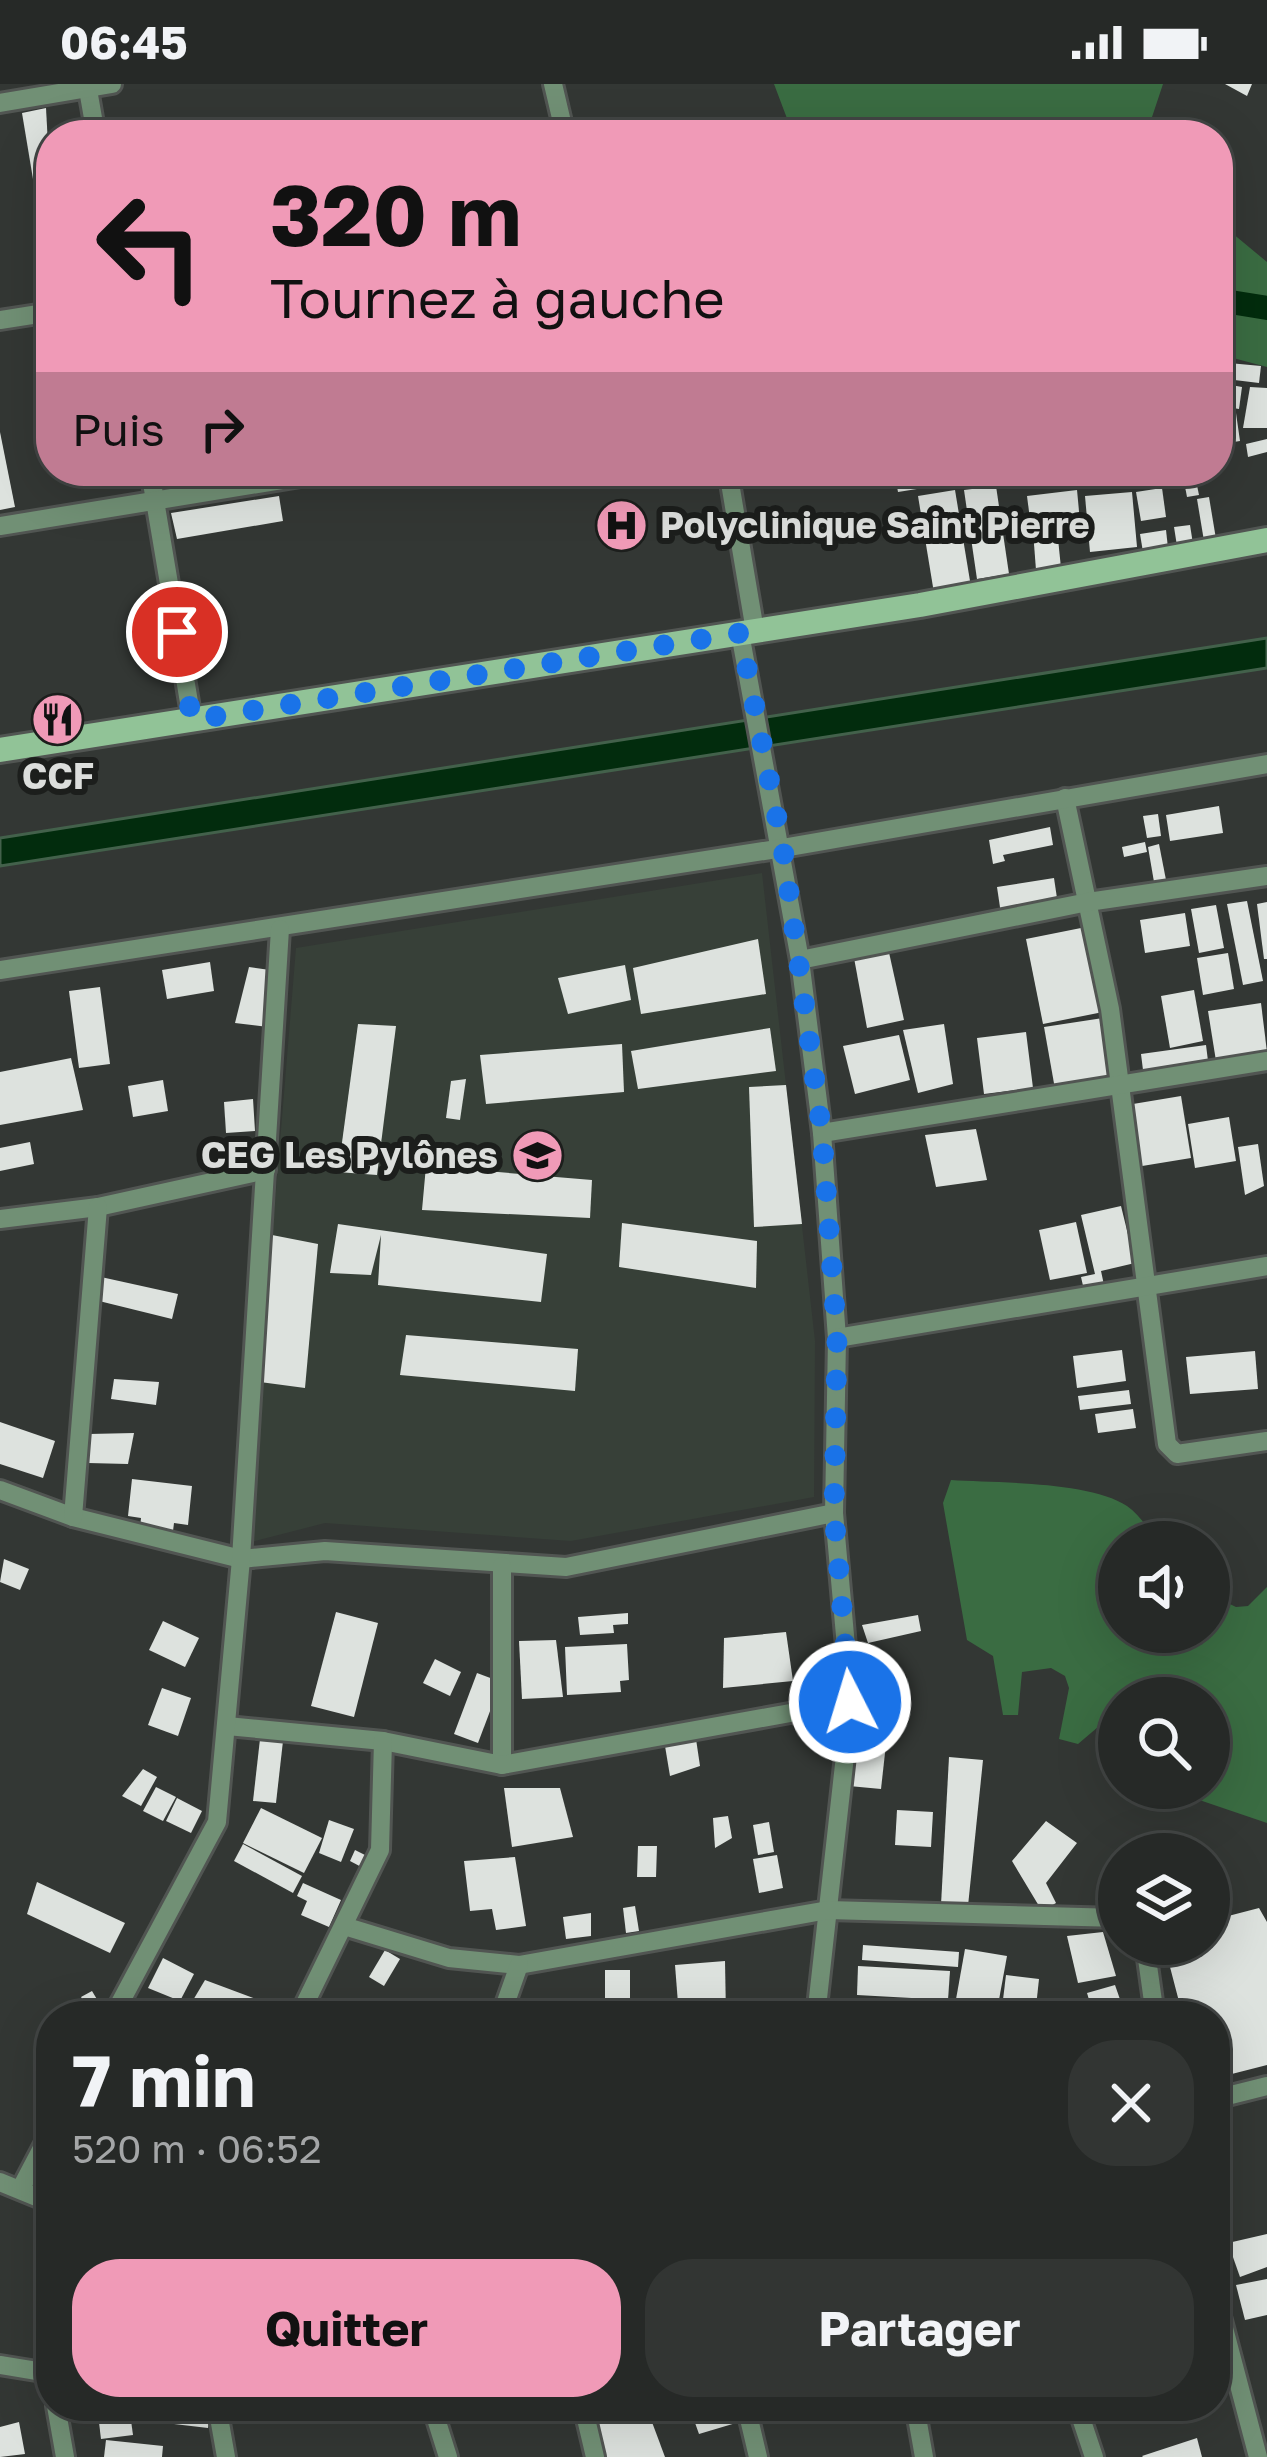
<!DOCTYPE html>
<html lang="fr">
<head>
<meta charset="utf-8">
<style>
	body { margin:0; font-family:"Golos Text",sans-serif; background:#323533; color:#f1f3f6; height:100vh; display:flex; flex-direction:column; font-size:45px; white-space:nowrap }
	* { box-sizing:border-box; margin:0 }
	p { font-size:39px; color:#a4a6a7 }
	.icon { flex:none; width:66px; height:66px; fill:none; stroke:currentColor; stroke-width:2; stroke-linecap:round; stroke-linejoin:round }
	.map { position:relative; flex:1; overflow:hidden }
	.details { position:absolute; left:36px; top:1917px; width:1194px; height:420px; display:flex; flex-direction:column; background:#262927; border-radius:48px; box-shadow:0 12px 48px #0002,0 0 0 3px #424544 }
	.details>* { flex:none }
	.hud { position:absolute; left:36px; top:36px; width:1197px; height:366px; border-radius:48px; box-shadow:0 12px 48px #0002,0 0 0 3px #424544; background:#f09ab7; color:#111; overflow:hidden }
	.controls { position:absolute; left:1098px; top:1437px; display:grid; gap:24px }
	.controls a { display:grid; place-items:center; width:132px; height:132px; border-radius:50%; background:#262927; box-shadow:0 12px 48px #0002,0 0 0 3px #424544; font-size:60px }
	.pin { position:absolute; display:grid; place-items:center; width:102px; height:102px; color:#fff; margin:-51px; border:6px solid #fff; border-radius:50%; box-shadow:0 3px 12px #0007 }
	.me { position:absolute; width:132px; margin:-66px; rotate:355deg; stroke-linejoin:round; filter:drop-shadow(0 0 9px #0008) }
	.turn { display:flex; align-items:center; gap:42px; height:252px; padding:0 36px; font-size:54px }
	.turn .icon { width:156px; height:156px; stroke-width:2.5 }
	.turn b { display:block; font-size:84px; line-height:102px }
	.then { display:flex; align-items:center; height:114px; padding:0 36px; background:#0003; gap:24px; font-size:45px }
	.round { display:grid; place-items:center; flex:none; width:126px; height:126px; border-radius:48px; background:#323533 }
	.headline { display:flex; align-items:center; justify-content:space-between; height:204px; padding:0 36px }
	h1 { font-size:72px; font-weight:700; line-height:90px }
	.button { display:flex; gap:24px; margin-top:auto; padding:24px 36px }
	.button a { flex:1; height:138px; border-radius:48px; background:#f09ab7; color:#111; font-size:48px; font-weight:700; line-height:138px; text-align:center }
	.button a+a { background:#323533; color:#f1f3f6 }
	.status { display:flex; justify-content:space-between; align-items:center; height:84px; padding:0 60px; background:#262927; direction:ltr }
	.status svg { height:33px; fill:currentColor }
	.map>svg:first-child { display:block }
	.built { fill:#374038 }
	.green { fill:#3a6c42 }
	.water { fill:#022c0d; stroke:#43614b; stroke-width:3 }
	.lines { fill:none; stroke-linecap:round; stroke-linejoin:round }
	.canal { stroke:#022c0d; stroke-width:24 }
	.building { fill:#dde2de }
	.street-casing { stroke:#515552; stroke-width:24 }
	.secondary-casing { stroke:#515552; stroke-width:30 }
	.street { stroke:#719075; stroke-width:18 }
	.secondary { stroke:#91c397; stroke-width:24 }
	.route { stroke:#1a73e8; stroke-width:21; stroke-dasharray:0 37.8 }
	.labels { text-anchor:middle; stroke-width:12; stroke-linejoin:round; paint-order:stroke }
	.poi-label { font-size:36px; font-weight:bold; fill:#dcdedc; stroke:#1c1e1c; text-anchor:start }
</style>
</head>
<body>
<div class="status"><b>06:45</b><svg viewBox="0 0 49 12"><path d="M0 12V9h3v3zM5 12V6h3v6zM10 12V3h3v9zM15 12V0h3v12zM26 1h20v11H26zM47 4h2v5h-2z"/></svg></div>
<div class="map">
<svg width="1267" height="2373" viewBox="0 0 1267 2373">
	<rect width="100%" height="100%" fill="#333734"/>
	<polygon class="built" points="762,789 815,1257 814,1413 571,1457 325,1439 247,1459 296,864"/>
	<g class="green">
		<polygon points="774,0 1163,0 1146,51 829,51 820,44 791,45"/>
		<polygon points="1218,111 1236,122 1232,149 1267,178 1267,283 1218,270"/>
		<path d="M951 1396C997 1399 1090 1397 1127 1422 1140 1431 1149 1446 1158 1458H1119V1548H1209V1510L1236 1523 1248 1522 1267 1503V1739L1164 1704H1209V1614H1119V1650L1098 1643 1078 1660 1059 1655 1069 1604 1065 1592 1051 1584 1022 1588 1018 1631H1003L993 1572 967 1556 943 1419Z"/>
	</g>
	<polygon class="water" points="1267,554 1267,584 0,782 0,754"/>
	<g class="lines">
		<polyline class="canal" points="1218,216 1267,224"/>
	</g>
	<g class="building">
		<polygon points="1225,0 1252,0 1247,12"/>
		<polygon points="46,24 51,116 37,119 22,29"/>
		<polygon points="1218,278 1261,282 1259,299 1218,294"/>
		<polygon points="1231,301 1242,303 1239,325 1227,323"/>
		<polygon points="1250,303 1267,304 1267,344 1243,344"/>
		<polygon points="1236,329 1240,357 1221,360 1219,347 1229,345 1227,330"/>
		<polygon points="0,348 15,423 0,426"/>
		<polygon points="1267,355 1267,368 1248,373 1246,360"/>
		<polygon points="894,387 939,387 942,401 898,408"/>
		<polygon points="1182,387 1194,387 1199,411 1187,413"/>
		<polygon points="996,402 1009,490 977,495 964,406"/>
		<polygon points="1162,404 1166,433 1141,437 1136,408"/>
		<polygon points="955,406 971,503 934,509 918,412"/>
		<polygon points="1077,406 1080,438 1031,443 1027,412"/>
		<polygon points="1132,408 1137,463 1090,468 1085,412"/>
		<polygon points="279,412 283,437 177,455 171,429"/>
		<polygon points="1209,413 1216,455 1204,457 1197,415"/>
		<polygon points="1190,441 1193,460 1177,462 1174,443"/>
		<polygon points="1057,445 1061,484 1036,486 1033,447"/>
		<polygon points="1166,446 1168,464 1143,468 1140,450"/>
		<polygon points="1219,722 1223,749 1170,757 1166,731"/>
		<polygon points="1158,730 1161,752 1147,754 1143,732"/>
		<polygon points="1050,743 1053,761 1003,771 1005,777 993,780 989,756"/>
		<polygon points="1145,758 1147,768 1124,773 1122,763"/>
		<polygon points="1159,760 1166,796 1154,798 1148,763"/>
		<polygon points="1054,794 1058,821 1001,830 997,803"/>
		<polygon points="1247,817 1263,897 1243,901 1227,820"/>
		<polygon points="1267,818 1267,875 1264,875 1257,820"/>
		<polygon points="1216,821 1224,864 1199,869 1191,825"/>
		<polygon points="1185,829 1190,862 1145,869 1140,836"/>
		<polygon points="1086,843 1103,928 1043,940 1026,855"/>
		<polygon points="758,855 766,910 641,930 633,884"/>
		<polygon points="888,864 904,936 867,944 854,874"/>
		<polygon points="1228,869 1234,905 1203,911 1197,874"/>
		<polygon points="210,878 214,907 167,915 162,886"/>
		<polygon points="625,881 631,916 568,930 558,894"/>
		<polygon points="249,883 284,888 276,944 235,939"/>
		<polygon points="100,903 110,980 79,984 69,907"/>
		<polygon points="1194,906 1203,957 1170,964 1161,912"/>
		<polygon points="1261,919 1267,968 1216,977 1208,927"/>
		<polygon points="1103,934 1113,995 1055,1005 1044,943"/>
		<polygon points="358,940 396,942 377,1091 338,1088"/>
		<polygon points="944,940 953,1000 918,1009 903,946"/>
		<polygon points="770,944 776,987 638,1005 631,967"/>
		<polygon points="1026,948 1033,1004 984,1010 977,954"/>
		<polygon points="899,951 910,996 855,1010 843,962"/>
		<polygon points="622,960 624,1008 486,1020 480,971"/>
		<polygon points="1206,961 1209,985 1144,994 1141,970"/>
		<polygon points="71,974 83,1026 0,1041 0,988"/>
		<polygon points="466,995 460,1036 446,1034 451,997"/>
		<polygon points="163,996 168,1027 133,1033 128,1002"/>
		<polygon points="786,1001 802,1140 754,1143 749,1003"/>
		<polygon points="1181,1012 1191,1074 1136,1083 1127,1021"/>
		<polygon points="253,1015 255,1047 226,1049 224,1018"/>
		<polygon points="1229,1033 1236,1077 1195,1084 1188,1040"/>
		<polygon points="976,1045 987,1096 936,1103 925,1051"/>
		<polygon points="30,1058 34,1080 0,1087 0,1064"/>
		<polygon points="1258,1060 1264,1102 1245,1111 1238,1063"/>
		<polygon points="426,1082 592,1096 590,1134 422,1126"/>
		<polygon points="1121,1122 1135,1179 1101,1187 1104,1201 1084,1206 1081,1193 1095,1190 1081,1131"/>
		<polygon points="1076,1138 1087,1189 1050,1196 1039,1146"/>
		<polygon points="622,1139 757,1157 756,1204 619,1183"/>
		<polygon points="338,1140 547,1170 541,1218 378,1201 381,1151 371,1191 330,1189"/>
		<polygon points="272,1151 318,1160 305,1304 260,1298"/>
		<polygon points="101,1193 178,1210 172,1235 95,1216"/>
		<polygon points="406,1251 578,1265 575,1307 400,1291"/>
		<polygon points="1122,1266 1126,1297 1077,1304 1073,1272"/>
		<polygon points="1255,1267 1258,1305 1190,1310 1186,1273"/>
		<polygon points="114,1295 159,1298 156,1321 111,1315"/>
		<polygon points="1129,1306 1131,1320 1080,1326 1078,1312"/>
		<polygon points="1133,1325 1136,1344 1098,1349 1095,1330"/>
		<polygon points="0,1338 55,1357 43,1394 0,1380"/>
		<polygon points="134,1349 128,1380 88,1379 89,1350"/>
		<polygon points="132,1395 192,1402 188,1441 174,1439 173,1447 140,1444 141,1434 128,1432"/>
		<polygon points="4,1475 29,1485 20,1506 0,1498"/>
		<polygon points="336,1528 378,1539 354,1633 311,1622"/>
		<polygon points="628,1529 628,1540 613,1541 614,1549 580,1551 578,1533"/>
		<polygon points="918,1531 921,1547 868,1559 862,1541"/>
		<polygon points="163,1537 199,1554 185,1583 149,1566"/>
		<polygon points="786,1548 793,1597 723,1604 724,1554"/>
		<polygon points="556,1556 563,1613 522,1615 519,1557"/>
		<polygon points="627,1560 629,1596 620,1597 621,1608 567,1611 565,1563"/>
		<polygon points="435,1575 461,1588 450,1612 423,1599"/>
		<polygon points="477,1589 501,1598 478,1659 454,1650"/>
		<polygon points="162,1604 191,1614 178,1652 148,1641"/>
		<polygon points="260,1655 283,1657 276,1719 253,1717"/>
		<polygon points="696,1655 700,1682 670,1692 665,1662"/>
		<polygon points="860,1655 886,1660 881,1705 849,1702"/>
		<polygon points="949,1673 983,1676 968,1822 941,1821"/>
		<polygon points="143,1685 157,1693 141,1722 122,1712"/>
		<polygon points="156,1703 176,1713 163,1737 143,1727"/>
		<polygon points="504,1704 560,1704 573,1753 512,1763"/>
		<polygon points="177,1714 202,1727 191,1749 166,1737"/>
		<polygon points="261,1724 322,1754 304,1789 243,1759"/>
		<polygon points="897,1726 933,1728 931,1763 895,1761"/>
		<polygon points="728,1732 732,1754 715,1764 713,1734"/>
		<polygon points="329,1736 354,1745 341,1778 319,1769"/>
		<polygon points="1046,1737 1077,1759 1046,1799 1056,1819 1042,1827 1012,1777"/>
		<polygon points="769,1738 774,1768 758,1771 753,1741"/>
		<polygon points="243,1760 302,1792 293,1809 234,1777"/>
		<polygon points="638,1762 657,1762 656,1793 637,1793"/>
		<polygon points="355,1766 373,1775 367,1786 350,1777"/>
		<polygon points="777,1771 783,1804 759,1809 753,1775"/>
		<polygon points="515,1773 526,1842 496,1846 492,1825 470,1827 464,1777"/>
		<polygon points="37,1798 125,1839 110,1869 27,1830"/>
		<polygon points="303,1799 341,1816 329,1843 301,1831 307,1817 297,1812"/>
		<polygon points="635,1822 639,1847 626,1849 623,1824"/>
		<polygon points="1259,1824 1267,1838 1267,1981 1220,1993 1215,1932 1204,1932 1202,1924 1182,1929 1164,1860 1209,1860 1209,1837"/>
		<polygon points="591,1829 591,1852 566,1855 563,1833"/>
		<polygon points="1103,1848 1116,1892 1078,1899 1067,1852"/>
		<polygon points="863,1861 959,1868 958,1883 862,1876"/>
		<polygon points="965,1865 1007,1872 996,1932 953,1932"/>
		<polygon points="385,1866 400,1875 384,1902 369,1893"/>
		<polygon points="163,1874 194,1890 180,1917 148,1904"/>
		<polygon points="725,1877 726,1932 679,1932 675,1881"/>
		<polygon points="858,1882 950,1887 948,1916 857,1911"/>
		<rect x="605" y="1886" width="25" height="46"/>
		<polygon points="1006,1891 1039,1895 1035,1932 1001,1932"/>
		<polygon points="205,1896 256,1915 250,1932 209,1932 189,1923"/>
		<polygon points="1115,1901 1123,1924 1094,1932 1087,1909"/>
		<polygon points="92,1907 98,1917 103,1915 111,1930 92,1932 81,1913"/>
		<polygon points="403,1922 439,1930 438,1932 398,1932"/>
		<polygon points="1267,2150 1267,2183 1240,2193 1228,2159"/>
		<polygon points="1267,2195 1267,2231 1245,2236 1236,2201"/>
		<polygon points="97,2322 129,2322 133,2351 101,2355"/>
		<polygon points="177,2322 211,2324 208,2344 174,2340"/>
		<polygon points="485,2322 531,2322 530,2331"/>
		<polygon points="646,2322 665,2373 600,2373 592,2340"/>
		<polygon points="715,2322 742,2322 746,2336 699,2350 694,2336 717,2329"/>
		<polygon points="845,2322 862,2322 863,2332 847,2335"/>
		<polygon points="870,2322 905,2322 907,2335 872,2340"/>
		<polygon points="987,2322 1007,2322 1008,2328 989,2331"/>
		<polygon points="1160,2322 1189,2322 1190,2326 1166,2334"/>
		<polygon points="19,2338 25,2370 0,2373 0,2343"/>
		<polygon points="1197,2354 1202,2373 1143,2373 1142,2372"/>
		<polygon points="106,2356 163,2362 162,2373 104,2373"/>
	</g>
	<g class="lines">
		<defs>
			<g id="street">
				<polyline points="87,0 96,51"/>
				<polyline points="553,0 565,51"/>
				<polyline points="0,19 112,0"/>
				<polyline points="0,236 51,228"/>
				<polyline points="150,387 192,636"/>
				<polyline points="728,387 755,547"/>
				<polyline points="0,442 337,387"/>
				<polyline points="740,549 800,876 822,1049 837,1254 834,1429 851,1618 816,1932"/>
				<polyline points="1065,714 1110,925 1167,1360 1177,1370 1267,1357"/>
				<polyline points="800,876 1088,818 1267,792"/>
				<polyline points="0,886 783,764 1267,680"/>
				<polyline points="822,1049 1267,977"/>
				<polyline points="0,1135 98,1123 266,1086"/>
				<polyline points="837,1254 1267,1182"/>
				<polyline points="0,1406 73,1433 241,1475 325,1467 566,1483 834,1429"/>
				<polyline points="73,1433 98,1123"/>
				<polyline points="502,1482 502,1681"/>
				<polyline points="227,1642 383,1657 502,1681 851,1618"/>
				<polyline points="344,1842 449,1874 519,1881 828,1826 1119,1834"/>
				<polyline points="1145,1860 1155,1932"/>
				<polyline points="113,1932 217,1738 241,1475 280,845"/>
				<polyline points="299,1932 380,1766 383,1657"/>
				<polyline points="501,1932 519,1881"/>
				<polyline points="1215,2015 1267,2002"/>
				<polyline points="0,2098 51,2119"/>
				<polyline points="21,2104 51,2047"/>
				<polyline points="51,2119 51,2299"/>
				<polyline points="1215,2210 1258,2373"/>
				<polyline points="0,2281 49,2289"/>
				<polyline points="56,2322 65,2373"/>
				<polyline points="217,2322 226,2373"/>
				<polyline points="432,2322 448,2373"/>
				<polyline points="583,2322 595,2373"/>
				<polyline points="746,2322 758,2373"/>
				<polyline points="915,2322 924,2373"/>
				<polyline points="1077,2322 1094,2373"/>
			</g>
			<polyline id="secondary" points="0,666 920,521 1267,456"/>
		</defs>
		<use href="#street" class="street-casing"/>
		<use href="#secondary" class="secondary-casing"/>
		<use href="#street" class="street"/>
		<use href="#secondary" class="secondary"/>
	</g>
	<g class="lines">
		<polyline class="route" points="177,548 192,636 740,549 783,764 822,1049 837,1254 834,1429 850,1618"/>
	</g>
	<defs>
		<symbol id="hospital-disc" viewBox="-11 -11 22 22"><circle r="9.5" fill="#f09ab7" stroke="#1c1e1c"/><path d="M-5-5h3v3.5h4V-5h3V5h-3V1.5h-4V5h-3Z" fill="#111"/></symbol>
		<symbol id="restaurant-disc" viewBox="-11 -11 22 22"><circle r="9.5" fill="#f09ab7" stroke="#1c1e1c"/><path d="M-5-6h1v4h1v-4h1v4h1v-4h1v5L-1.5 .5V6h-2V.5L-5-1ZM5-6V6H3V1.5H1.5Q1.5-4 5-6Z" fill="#111"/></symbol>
		<symbol id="university-disc" viewBox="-11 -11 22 22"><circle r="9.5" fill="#f09ab7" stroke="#1c1e1c"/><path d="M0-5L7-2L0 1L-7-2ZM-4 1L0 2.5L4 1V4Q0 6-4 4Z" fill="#111"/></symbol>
	</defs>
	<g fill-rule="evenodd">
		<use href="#hospital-disc" x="592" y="412" width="59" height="59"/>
		<use href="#restaurant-disc" x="28" y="606" width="59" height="59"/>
		<use href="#university-disc" x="508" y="1042" width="59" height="59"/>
	</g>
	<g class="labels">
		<g class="poi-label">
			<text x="660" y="454">Polyclinique Saint Pierre</text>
			<text x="58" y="705" text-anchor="middle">CCF</text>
			<text x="498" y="1084" text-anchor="end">CEG Les Pylônes</text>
		</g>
	</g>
</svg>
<div class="controls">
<a><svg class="icon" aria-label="sound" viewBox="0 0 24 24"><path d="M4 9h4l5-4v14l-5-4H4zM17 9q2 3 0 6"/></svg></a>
<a><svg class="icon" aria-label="search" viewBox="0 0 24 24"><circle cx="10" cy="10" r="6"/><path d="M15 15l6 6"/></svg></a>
<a><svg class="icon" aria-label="layers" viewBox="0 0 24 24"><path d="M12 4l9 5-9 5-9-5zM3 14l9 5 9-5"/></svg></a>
</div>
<div class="pin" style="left:177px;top:548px;background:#d93025"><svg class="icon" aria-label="arrive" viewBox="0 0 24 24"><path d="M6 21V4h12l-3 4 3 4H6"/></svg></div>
<svg class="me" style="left:850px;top:1618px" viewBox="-20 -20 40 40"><circle r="17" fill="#1a73e8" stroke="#fff" stroke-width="3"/><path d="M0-11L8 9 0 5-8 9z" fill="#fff"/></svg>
<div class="hud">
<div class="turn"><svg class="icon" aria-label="left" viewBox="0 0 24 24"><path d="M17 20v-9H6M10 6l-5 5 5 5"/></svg><div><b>320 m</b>Tournez à gauche</div></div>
<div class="then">Puis<svg class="icon" aria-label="right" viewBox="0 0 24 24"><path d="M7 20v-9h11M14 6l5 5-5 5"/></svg></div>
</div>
<section class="details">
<div class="headline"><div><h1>7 min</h1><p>520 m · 06:52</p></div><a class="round"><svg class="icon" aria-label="close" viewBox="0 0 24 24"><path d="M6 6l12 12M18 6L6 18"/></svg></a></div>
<div class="button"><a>Quitter</a><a>Partager</a></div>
</section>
</div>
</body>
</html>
